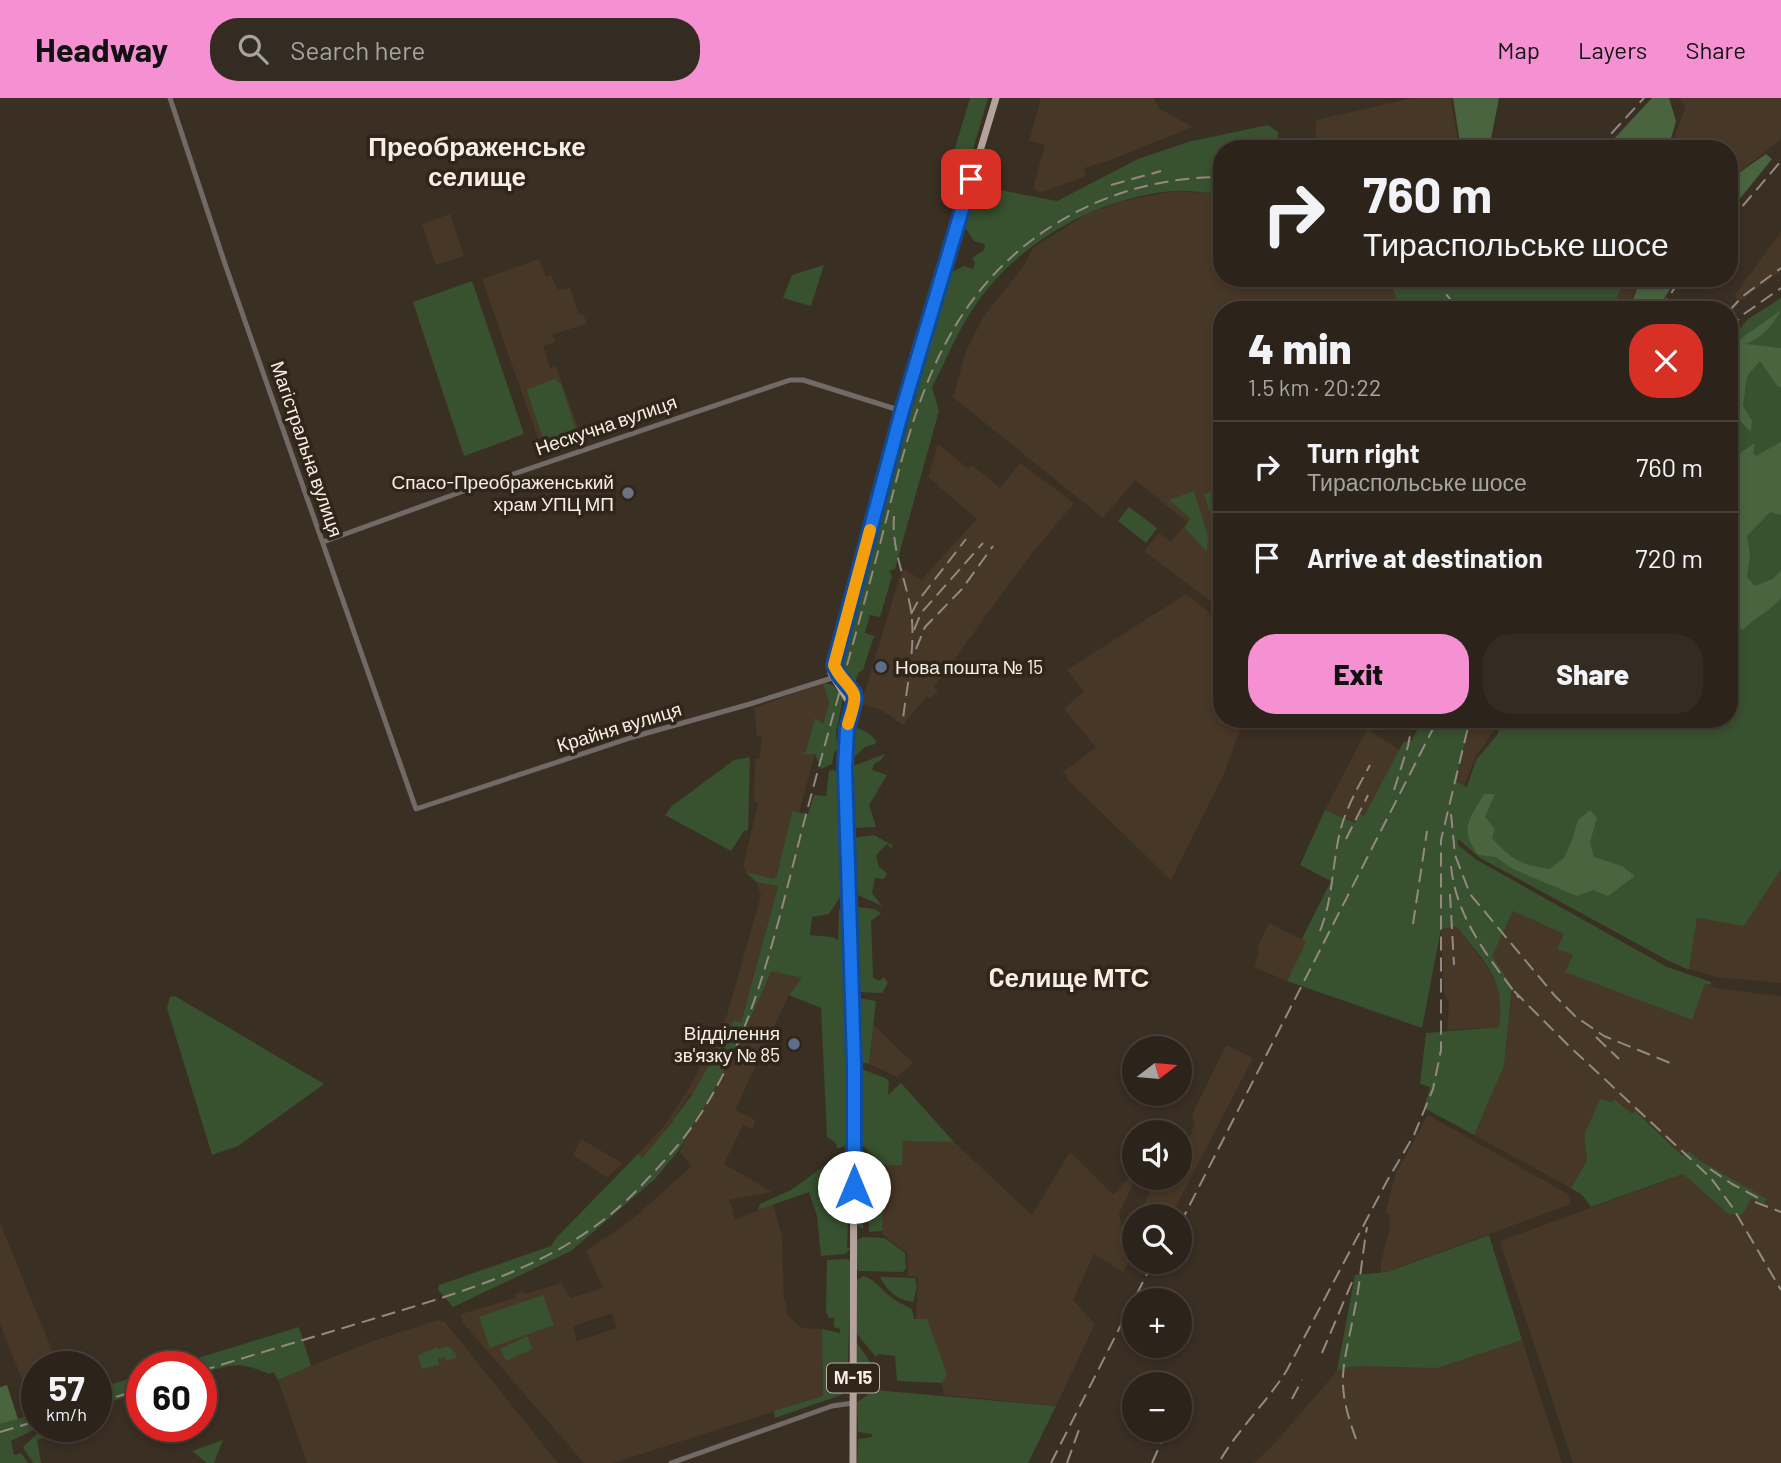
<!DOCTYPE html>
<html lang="en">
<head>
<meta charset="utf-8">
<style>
	body { margin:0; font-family:Barlow,sans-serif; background:#342b23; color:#f1f3f6; height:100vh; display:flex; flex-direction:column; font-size:26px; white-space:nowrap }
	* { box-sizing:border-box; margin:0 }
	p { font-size:23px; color:#a6a4a2 }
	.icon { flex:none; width:38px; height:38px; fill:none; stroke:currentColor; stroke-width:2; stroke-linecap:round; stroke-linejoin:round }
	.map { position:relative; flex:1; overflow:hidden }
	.sheet { position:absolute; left:1213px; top:203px; width:525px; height:427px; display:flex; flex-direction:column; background:#2c231a; border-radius:28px; box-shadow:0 4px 10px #0003,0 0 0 2px #484039 }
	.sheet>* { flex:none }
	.hud { position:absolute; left:1213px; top:42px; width:525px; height:147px; border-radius:28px; box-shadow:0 4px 10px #0003,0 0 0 2px #484039; background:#2c231a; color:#f1f3f6; overflow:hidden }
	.needle { width:46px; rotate:74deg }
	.buttons { position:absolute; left:1122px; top:938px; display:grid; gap:14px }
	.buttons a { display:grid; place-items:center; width:70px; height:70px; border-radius:50%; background:#2c231a; box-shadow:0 4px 10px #0003,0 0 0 2px #484039; font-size:35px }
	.speed { position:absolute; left:21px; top:1253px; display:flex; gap:14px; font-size:35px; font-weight:700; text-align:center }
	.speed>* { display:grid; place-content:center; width:91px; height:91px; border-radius:50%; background:#2c231a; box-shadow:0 4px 10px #0003,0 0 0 2px #484039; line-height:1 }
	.speed small { font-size:18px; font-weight:400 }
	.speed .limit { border:10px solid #d22; background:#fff; color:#111 }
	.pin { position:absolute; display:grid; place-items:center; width:60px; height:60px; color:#fff; margin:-30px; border-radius:14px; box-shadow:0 4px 10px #0006 }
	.me { position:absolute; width:77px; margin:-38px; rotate:0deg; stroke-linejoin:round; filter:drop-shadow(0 0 5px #0008) }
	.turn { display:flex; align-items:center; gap:24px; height:147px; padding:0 35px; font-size:32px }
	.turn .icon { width:91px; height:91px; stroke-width:2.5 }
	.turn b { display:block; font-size:49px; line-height:60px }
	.round { display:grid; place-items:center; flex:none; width:74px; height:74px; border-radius:28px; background:#342b23 }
	.headline { display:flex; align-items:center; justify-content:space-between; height:119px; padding:0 35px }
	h1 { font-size:42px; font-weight:800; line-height:52px }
	.primary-button { display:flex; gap:14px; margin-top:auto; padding:14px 35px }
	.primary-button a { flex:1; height:80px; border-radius:28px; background:#f591d2; color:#111; font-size:28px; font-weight:800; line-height:80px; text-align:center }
	.primary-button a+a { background:#342b23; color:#f1f3f6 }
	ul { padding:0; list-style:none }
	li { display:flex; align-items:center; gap:21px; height:91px; padding:0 35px; border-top:2px solid #484039 }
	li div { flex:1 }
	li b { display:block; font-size:26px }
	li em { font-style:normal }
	header { display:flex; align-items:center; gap:42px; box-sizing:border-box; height:98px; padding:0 35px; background:#f591d2; color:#111 }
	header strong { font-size:33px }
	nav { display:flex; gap:38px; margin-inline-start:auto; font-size:24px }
	.search { width:490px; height:63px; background:#342b23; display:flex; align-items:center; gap:18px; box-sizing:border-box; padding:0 24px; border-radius:28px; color:#a6a4a2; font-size:26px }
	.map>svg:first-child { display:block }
	.built { fill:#473726; fill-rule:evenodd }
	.green { fill:#38512f }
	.forest { fill:#49643f }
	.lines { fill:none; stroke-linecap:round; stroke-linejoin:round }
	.tertiary { stroke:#726a67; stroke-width:5 }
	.primary { stroke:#b3a39c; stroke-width:7 }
	.rail { stroke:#938980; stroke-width:2; stroke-dasharray:14 7; stroke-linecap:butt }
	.route-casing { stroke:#114b97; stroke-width:18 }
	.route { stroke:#1a73e8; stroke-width:12 }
	.slow { stroke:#f59e0b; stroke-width:12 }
	.worship-dot { fill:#6b7280; stroke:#302519; stroke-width:2.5 }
	.service-dot { fill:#5c6f8a; stroke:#302519; stroke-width:2.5 }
	.labels { text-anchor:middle; stroke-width:7; stroke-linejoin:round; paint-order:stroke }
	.shield { fill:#302519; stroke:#bbb2a9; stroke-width:2 }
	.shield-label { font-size:18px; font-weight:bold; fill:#f6eee7 }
	.street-label { font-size:19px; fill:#f6eee7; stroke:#302519 }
	.poi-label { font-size:19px; fill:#f6eee7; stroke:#302519; text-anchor:end }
	.district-label { font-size:26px; font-weight:bold; fill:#f6eee7; stroke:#302519 }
</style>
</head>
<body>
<header>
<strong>Headway</strong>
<div class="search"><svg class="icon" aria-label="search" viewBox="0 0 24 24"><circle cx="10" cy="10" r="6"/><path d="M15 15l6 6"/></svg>Search here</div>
<nav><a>Map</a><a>Layers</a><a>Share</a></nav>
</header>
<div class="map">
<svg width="1781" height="1365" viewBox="0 0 1781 1365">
	<rect width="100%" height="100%" fill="#3a2f23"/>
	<g class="built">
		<polygon points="1041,0 1154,0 1159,10 1192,29 1108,63 1084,70 1086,78 1043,94 1036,93 1033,89 1045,47 1029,43"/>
		<polygon points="1413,0 1451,0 1459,51 1315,51 1316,22"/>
		<polygon points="1678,0 1781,0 1781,41 1729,82 1729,51 1670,51 1686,8"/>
		<polygon points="1175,93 1221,96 1222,180 1377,180 1381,189 1390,185 1402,212 1222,212 1221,511 1144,453 1159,435 1171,444 1187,424 1135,382 1103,420 953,299 966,253 982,221 1024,167 1033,150 1086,116 1122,103"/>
		<polygon points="450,116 464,158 436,167 422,126"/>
		<polygon points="1781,134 1781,173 1740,203 1734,198"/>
		<polygon points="539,161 546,179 551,177 558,192 570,190 579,216 583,215 587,226 553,236 555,244 543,248 550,270 556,268 582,341 543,355 482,181"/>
		<polygon points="1625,180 1640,180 1627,212 1612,212"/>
		<polygon points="938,346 969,371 972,367 1000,390 1020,365 1074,405 1029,459 934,589 938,592 931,600 927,598 903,627 881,612 861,606 899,481 904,471 921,482 977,421 928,379"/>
		<polygon points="1186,496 1221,524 1222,621 1244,621 1224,676 1171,782 1068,682 1067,676 1061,676 1096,649 1064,611 1084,593 1067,572"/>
		<polygon points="823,585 829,605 823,627 815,621 806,653 815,656 799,714 792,713 777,777 774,781 746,774 743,769 758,705 754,704 755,661 759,661 762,639 757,638 754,610"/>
		<polygon points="1471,621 1496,621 1493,634 1476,658 1464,688 1455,683"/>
		<polygon points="1367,631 1399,652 1364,718 1355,725 1325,712"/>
		<polygon points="1781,769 1781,885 1717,879 1689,871 1697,820 1740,827"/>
		<polygon points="756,784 778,787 741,926 734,923 692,997 690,996 673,1022 675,1025 671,1024 642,1060 638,1056 664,1028 688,992 727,917 761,797"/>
		<polygon points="1513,813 1564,836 1573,857 1566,874 1692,922 1705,886 1721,891 1781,898 1781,1365 1573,1365 1500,1143 1683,1076 1728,1116 1699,1062 1689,1053 1684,1058 1635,1013 1632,1017 1612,1004 1600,1001 1584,1037 1587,1061 1571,1090 1474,1037 1504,968 1512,888 1491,858"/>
		<polygon points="1269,825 1307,844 1287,883 1254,869 1259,854 1257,850"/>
		<polygon points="1457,829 1495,879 1501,896 1500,929 1447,932 1449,905 1444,896 1441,831"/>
		<path d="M770 872 803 880 789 897 735 1012 755 1022 753 1031 743 1027 724 1066 772 1094 728 1102 732 1108 735 1122 773 1106 782 1138 784 1203 786 1205 787 1217 802 1230 822 1231 823 1298 613 1365H584L463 1225 461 1216 516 1200V1196L523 1193 525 1196 561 1185 571 1200 603 1190 586 1153 630 1123 692 1068 679 1054 752 917ZM612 1215 617 1230 577 1243 573 1228Z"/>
		<polygon points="873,926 913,965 897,979 869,966"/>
		<polygon points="1226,947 1253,960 1171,1118 1139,1118 1156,1080 1180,1080 1180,1036 1189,1040 1195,1026 1192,1017"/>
		<polygon points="1428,1017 1568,1096 1571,1106 1381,1176 1381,1165 1390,1128 1389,1117 1385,1116 1396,1075"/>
		<polygon points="581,1041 622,1065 608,1080 573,1057"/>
		<polygon points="879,1042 954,1044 1032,1117 1070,1054 1113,1097 1132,1076 1135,1081 1119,1116 1130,1162 1123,1174 1094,1156 1073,1202 1095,1226 1056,1308 944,1297 927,1222 916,1221 918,1179 908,1178 907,1155 882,1136"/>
		<polygon points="0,1125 59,1269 37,1269 37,1284 25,1289 0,1226"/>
		<polygon points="438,1222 445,1224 558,1365 307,1365 278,1282 367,1245"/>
		<polygon points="1522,1242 1562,1365 1254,1365 1274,1346 1337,1273 1343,1270 1480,1254"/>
	</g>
	<g class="green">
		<polygon points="970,0 988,0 969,65 952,60"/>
		<path d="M1268 27 1278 34V51H1222L1221 96C1206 95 1189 92 1173 93 1092 100 1007 150 966 222 953 243 944 267 932 289L939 313 895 471 889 473 892 478 880 519 870 517 865 535 874 538 863 572 858 575 855 586 842 578 839 564 843 561 907 320 916 299 921 269 952 174 964 168 973 171 975 165 972 160 984 152 985 146 974 143 964 128 975 94 984 89 1057 103 1138 61 1188 44Z"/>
		<polygon points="824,167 811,208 783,200 792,177"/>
		<polygon points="1377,180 1625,180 1612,212 1402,212 1390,185 1381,189"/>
		<polygon points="472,183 524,336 464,358 413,204"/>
		<path d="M1781 200V771L1744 828 1697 820 1689 872 1667 862 1480 760 1458 741V747L1477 762 1667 869 1711 884V887L1705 886 1692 922 1565 874 1573 857 1557 851 1564 836 1513 813 1492 858 1512 888 1504 968 1474 1037 1424 1010 1430 989 1420 986 1426 935 1499 929C1506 879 1485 866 1457 829L1441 831 1422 930 1287 883 1306 844 1302 841 1331 783 1300 767 1325 712 1355 725 1360 716 1364 718 1399 652 1404 644 1412 642 1423 621H1471L1455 683 1467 689 1476 662 1497 637 1502 621H1729V243L1748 221Z"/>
		<polygon points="555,281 561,286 577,335 552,347 547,347 544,344 527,293 528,291"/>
		<polygon points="1221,388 1221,449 1215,453 1217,437 1204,396"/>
		<polygon points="1194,393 1208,438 1207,454 1185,430 1190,420 1169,402"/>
		<polygon points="1129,409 1157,430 1146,445 1118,423"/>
		<polygon points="823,585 833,587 843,601 836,635 838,652 834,654 832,666 821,671 815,656 802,656 806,653 815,620 823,626 829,605"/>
		<polygon points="858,630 870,636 876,643 875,646 865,649 853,660 851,660 850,641 854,631"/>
		<path d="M885 656 881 662 874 666 872 672 887 677 869 707 876 729 856 730C847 715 857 705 854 690 853 681 850 678 853 668Z"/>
		<polygon points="750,659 748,732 744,733 731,753 665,717 672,708 734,662"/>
		<polygon points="834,672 841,678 844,793 829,816 812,819 810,837 833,839 838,842 839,812 846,810 852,1045 837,1051 836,1045 827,1039 821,910 789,897 802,880 771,873 752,917 714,992 678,1053 655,1081 571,1153 453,1209 438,1192 439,1187 551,1148 557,1139 638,1056 642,1060 672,1024 675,1025 673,1022 692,997 734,922 741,925 778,788 756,784 746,774 774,781 777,777 792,713 808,716 814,697 826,698 829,673"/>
		<polygon points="874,737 893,748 891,750 887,746 876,757 879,769 887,775 884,781 875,780 872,795 882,808 858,797 853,790 852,740"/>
		<polygon points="851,808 874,811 881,815 871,823 873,880 879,883 884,879 888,885 882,895 855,894"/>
		<polygon points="175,898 324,986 238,1048 212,1057 167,910 170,899"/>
		<polygon points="854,899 876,903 869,966 857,963"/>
		<polygon points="857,969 887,981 889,984 888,997 901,985 954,1044 903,1043 902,1067 883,1067 858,1043"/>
		<polygon points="1600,1001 1612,1004 1614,1001 1632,1016 1635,1013 1683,1058 1689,1053 1699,1062 1767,1101 1764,1106 1752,1100 1742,1117 1728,1116 1683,1076 1591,1109 1582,1097 1571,1090 1587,1062 1584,1037"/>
		<polygon points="824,1068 827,1068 826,1089 846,1088 846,1079 853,1077 853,1123 848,1125 847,1150 851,1150 845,1156 821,1158 817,1118 809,1094 758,1112 760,1106 791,1092"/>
		<path d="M859 1070H877L883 1076 882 1092 878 1094V1103L883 1108 882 1133 869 1134V1125L864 1118 863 1131 857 1127C858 1116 865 1110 875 1106L874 1088 859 1084Z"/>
		<polygon points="1489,1137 1522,1242 1437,1270 1362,1268 1343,1270 1337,1273 1355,1177 1387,1174"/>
		<polygon points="863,1139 885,1140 905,1155 906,1170 903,1174 859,1173 856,1170 856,1142"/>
		<polygon points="848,1161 851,1164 847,1291 841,1297 775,1320 774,1313 823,1298 822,1231 840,1235 840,1231 834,1229 834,1220 829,1220 826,1214 827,1162"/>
		<path d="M863 1178C875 1181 881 1192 891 1199 897 1204 905 1207 912 1211L914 1221H927L947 1276 942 1285 897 1283 895 1258 878 1256 876 1259 857 1236 856 1183Z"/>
		<path d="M880 1179 915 1180 917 1189 913 1204C896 1201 888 1194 880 1179Z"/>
		<polygon points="543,1197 554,1227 490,1250 479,1219"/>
		<path d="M299 1229 311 1268 278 1282 274 1274 269 1276C238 1263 233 1266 201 1276V1269H168Z"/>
		<polygon points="527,1238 533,1251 506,1263 500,1251"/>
		<path d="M857 1245C871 1265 885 1279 857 1293Z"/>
		<polygon points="448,1248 456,1256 456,1260 446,1263 444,1259 438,1261 439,1267 422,1271 418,1257 438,1249 439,1251"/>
		<polygon points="142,1277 142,1294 96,1308 96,1291"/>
		<polygon points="875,1292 1056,1308 1028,1365 857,1365 858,1341 872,1339 872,1336 858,1334 857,1304"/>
		<polygon points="37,1315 37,1328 42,1328 11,1343 14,1357 21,1355 28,1365 0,1365 0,1326"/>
		<polygon points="55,1328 77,1328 82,1338 80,1340 76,1332 71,1330 37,1342 41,1365 33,1365 23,1349 38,1335"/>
		<polygon points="223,1342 214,1365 207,1365 192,1353"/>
	</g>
	<g class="forest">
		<polygon points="1453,0 1499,0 1489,51 1461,51"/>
		<polygon points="1652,0 1669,0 1676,23 1668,51 1613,51 1612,43"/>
		<polygon points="1766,56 1772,61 1729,114 1729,82"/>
		<polygon points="1641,180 1677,180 1657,212 1629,212"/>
		<path d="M1781 212C1773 227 1762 240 1746 246L1781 250V289H1778L1760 263 1747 278 1743 308 1752 323 1751 334 1737 320 1729 318V249Z"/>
		<path d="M1781 344V417L1770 414 1747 438 1750 457 1747 479 1755 488 1773 481 1781 472V500C1769 514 1755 519 1743 532L1729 521 1737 499 1731 495 1732 470 1729 471V362L1755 345 1753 355 1756 358Z"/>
		<path d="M1484 696H1495L1485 719 1495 731 1492 740C1514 763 1518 766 1550 771L1564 760 1572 742 1578 722 1590 712 1597 720 1590 744 1594 759 1622 768 1635 778 1608 798 1593 792 1577 798 1513 771 1496 759 1478 757C1459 730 1469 722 1484 696Z"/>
		<polygon points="7,1287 18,1321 0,1326 0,1289"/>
	</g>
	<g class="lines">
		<g class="tertiary">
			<polyline points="170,0 225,166 416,711 633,639 750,606 832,580"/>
			<polyline points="323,444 472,390 790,282 803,282 902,313"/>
			<polyline points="671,1365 832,1308 853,1305"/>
		</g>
		<g class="primary">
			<polyline points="834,567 839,577 854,595 855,601 847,631 845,670 854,965 853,1365"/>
			<polyline points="852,609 831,575 906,298 996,0"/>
		</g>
		<g class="rail">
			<polyline points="1597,51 1644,0"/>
			<polyline points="1111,87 1161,73"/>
			<polyline points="1729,124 1781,63"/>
			<polyline points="1433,180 1459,212"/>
			<polyline points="1659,212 1682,180"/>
			<polyline points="1729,213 1743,198 1781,170"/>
			<polyline points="1729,231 1744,216 1781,190"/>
			<path d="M894 418C891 451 906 481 911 513 916 549 907 586 903 621"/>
			<polyline points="911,516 918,503 966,441"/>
			<polyline points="914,532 921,515 983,445"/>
			<polyline points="916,551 925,529 962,491 993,448"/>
			<polyline points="1394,692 1408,648 1413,621"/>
			<polyline points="1451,716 1455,757 1470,796 1555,898 1576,919 1604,938 1675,967"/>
			<polyline points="1346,741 1368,697"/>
			<path d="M1451 768C1456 820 1489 860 1519 900"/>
			<polyline points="1450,796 1454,867"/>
			<polyline points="1413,826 1427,733"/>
			<path d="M1320 833C1332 803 1332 774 1338 743 1343 715 1357 691 1370 667"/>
			<polyline points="1514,893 1569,948 1711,1080 1733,1110 1781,1192"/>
			<polyline points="1596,939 1619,961"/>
			<polyline points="1710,1071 1732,1086 1764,1103"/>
			<polyline points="1755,1104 1781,1114"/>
			<polyline points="1180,1126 1438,621"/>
			<polyline points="1322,1255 1352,1184"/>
			<path d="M201 1273C259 1255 317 1238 376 1220 469 1192 568 1164 637 1092 657 1071 678 1049 694 1026 758 932 779 817 808 709 831 623 856 537 879 450 899 373 916 290 959 222 1016 131 1115 79 1222 79"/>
			<polyline points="1292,1301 1302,1282"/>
			<polyline points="96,1305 142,1291"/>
			<polyline points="0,1334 37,1323"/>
			<path d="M1356 1341C1335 1284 1343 1272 1354 1215 1360 1187 1362 1158 1367 1129"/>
			<path d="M1221 1361C1240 1329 1267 1304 1287 1272L1387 1083 1414 1037 1433 991 1441 952V742L1470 621"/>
			<polyline points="1051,1365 1153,1164"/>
			<polyline points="1067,1365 1081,1326"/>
			<polyline points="1152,1365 1166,1334"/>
		</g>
	</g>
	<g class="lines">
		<defs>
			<polyline id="route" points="854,1089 854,965 845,670 847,631 855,601 854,595 839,577 834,567 902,313 971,81"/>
		</defs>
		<use href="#route" class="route-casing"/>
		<use href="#route" class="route"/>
		<path class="slow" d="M848 626C850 619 856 604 854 597 852 588 839 580 834 567L870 432"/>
	</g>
	<circle class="worship-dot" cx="628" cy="395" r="7"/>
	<g class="service-dot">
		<circle cx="881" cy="569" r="7"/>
		<circle cx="794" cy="946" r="7"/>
	</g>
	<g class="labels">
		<rect class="shield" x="827" y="1265.5" width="52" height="29" rx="5"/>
		<g class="shield-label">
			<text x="853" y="1286">М-15</text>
		</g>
		<g class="street-label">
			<text transform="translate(606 327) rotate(-19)" y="7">Нескучна вулиця</text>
			<text transform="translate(307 351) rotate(71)" y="7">Магістральна вулиця</text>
			<text transform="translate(619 629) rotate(-17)" y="7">Крайня вулиця</text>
		</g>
		<g class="poi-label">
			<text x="614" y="391">Спасо-Преображенський<tspan x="614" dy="22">храм УПЦ МП</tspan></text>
			<text x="895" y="576" text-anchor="start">Нова пошта № 15</text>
			<text x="780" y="942">Відділення<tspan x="780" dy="22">зв'язку № 85</tspan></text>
		</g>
		<g class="district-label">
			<text x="477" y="58">Преображенське<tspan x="477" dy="30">селище</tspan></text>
			<text x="1069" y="889">Cелище МТС</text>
		</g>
	</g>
</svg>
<div class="buttons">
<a><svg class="needle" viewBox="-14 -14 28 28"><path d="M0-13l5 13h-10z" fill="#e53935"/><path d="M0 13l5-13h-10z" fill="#a6a4a2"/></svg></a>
<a><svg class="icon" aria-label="sound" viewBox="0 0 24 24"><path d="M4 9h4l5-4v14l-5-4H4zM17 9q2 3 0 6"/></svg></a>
<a><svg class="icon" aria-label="search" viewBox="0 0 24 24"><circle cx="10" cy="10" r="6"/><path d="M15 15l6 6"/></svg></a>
<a>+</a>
<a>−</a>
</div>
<div class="speed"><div>57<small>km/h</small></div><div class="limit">60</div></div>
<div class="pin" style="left:971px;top:81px;background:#d93025"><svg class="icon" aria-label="arrive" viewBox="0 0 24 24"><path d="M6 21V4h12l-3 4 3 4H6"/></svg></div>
<svg class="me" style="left:854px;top:1089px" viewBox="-20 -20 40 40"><circle r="19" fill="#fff"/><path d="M0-13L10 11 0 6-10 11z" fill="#1a73e8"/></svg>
<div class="hud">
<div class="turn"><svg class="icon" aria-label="right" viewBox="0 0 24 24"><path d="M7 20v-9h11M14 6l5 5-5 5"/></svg><div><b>760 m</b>Тираспольське шосе</div></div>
</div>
<section class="sheet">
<div class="headline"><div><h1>4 min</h1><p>1.5 km · 20:22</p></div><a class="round" style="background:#d93025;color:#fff"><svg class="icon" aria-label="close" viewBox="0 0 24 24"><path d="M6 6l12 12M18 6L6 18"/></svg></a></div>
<ul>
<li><svg class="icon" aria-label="right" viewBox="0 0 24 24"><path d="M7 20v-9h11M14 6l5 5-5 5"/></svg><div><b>Turn right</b><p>Тираспольське шосе</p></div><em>760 m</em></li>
<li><svg class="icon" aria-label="arrive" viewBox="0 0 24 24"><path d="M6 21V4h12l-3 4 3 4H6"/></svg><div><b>Arrive at destination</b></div><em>720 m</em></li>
</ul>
<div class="primary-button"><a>Exit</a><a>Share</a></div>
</section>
</div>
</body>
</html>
